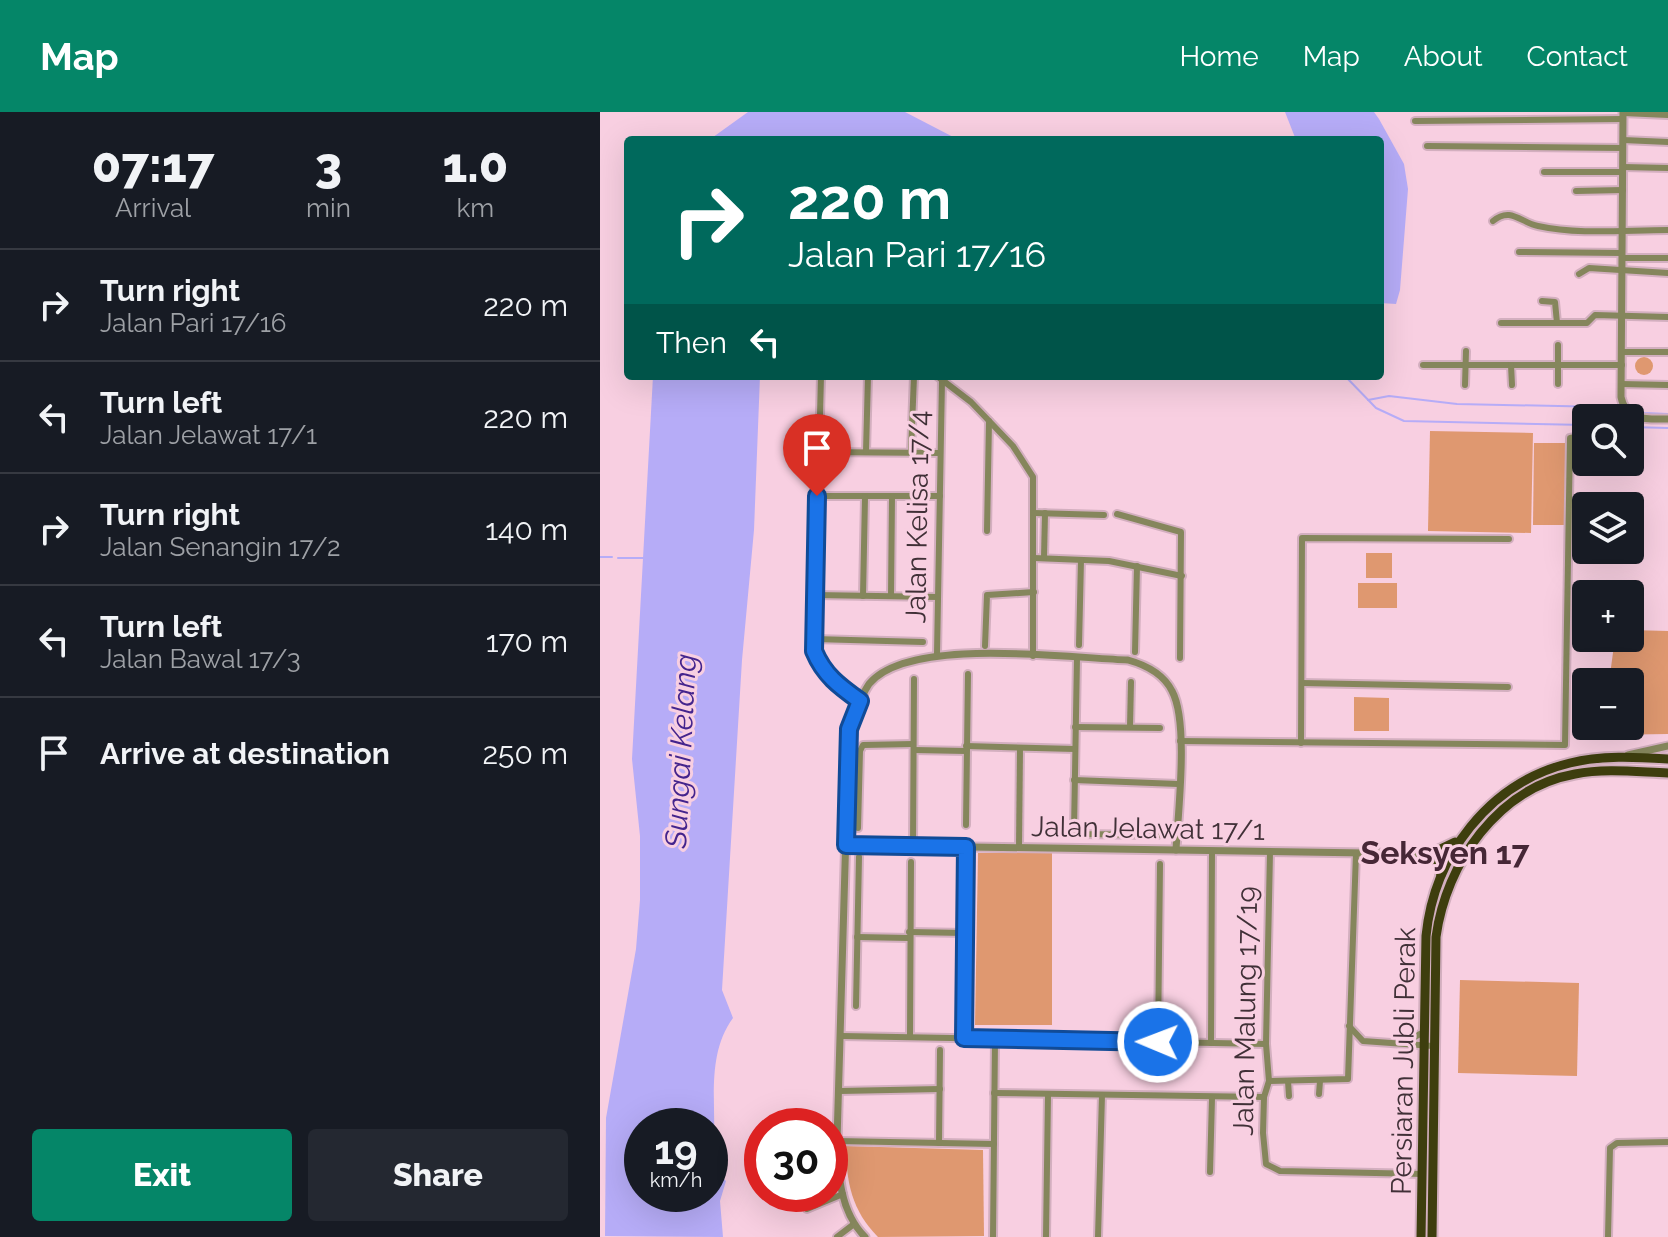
<!DOCTYPE html>
<html lang="en">
<head>
<meta charset="utf-8">
<style>
	body { margin:0; font-family:Raleway,sans-serif; background:#242831; color:#f1f3f6; height:100vh; display:flex; flex-direction:column; font-size:30px; white-space:nowrap }
	* { box-sizing:border-box; margin:0 }
	p { font-size:26px; color:#9ea1a6 }
	.icon { flex:none; width:44px; height:44px; fill:none; stroke:currentColor; stroke-width:2; stroke-linecap:round; stroke-linejoin:round }
	.map { position:relative; flex:1; overflow:hidden }
	.side { display:flex; flex-direction:column; background:#171b24; width:600px }
	.side>* { flex:none }
	.hud { position:absolute; left:24px; top:24px; width:760px; height:244px; border-radius:8px; box-shadow:0 8px 32px #0002; background:#00695c; color:#fff; overflow:hidden }
	.tools { position:absolute; left:972px; top:292px; display:grid; gap:16px }
	.tools a { display:grid; place-items:center; width:72px; height:72px; border-radius:8px; background:#171b24; box-shadow:0 8px 32px #0002; font-size:40px }
	.speed { position:absolute; left:24px; top:996px; display:flex; gap:16px; font-size:40px; font-weight:700; text-align:center }
	.speed>* { display:grid; place-content:center; width:104px; height:104px; border-radius:50%; background:#171b24; box-shadow:0 8px 32px #0002; line-height:1 }
	.speed small { font-size:20px; font-weight:400 }
	.speed .limit { border:12px solid #d22; background:#fff; color:#111 }
	.pin { position:absolute; display:grid; place-items:center; width:68px; height:68px; color:#fff; margin:-82px -34px; border-radius:50% 50% 50% 0; rotate:-45deg; box-shadow:0 0 8px #0007 }
	.pin .icon { rotate:45deg }
	.me { position:absolute; width:88px; margin:-44px; rotate:271deg; stroke-linejoin:round; filter:drop-shadow(0 0 6px #0008) }
	.turn { display:flex; align-items:center; gap:28px; height:168px; padding:0 32px; font-size:36px }
	.turn .icon { width:104px; height:104px; stroke-width:2.5 }
	.turn b { display:block; font-size:56px; line-height:68px }
	.then { display:flex; align-items:center; height:76px; padding:0 32px; background:#0003; gap:16px; font-size:30px }
	.eta { display:flex; justify-content:space-evenly; align-items:center; height:136px; text-align:center }
	.eta b { font-size:48px; font-weight:800; line-height:56px }
	.primary-button { display:flex; gap:16px; margin-top:auto; padding:16px 32px }
	.primary-button a { flex:1; height:92px; border-radius:8px; background:#058668; color:#fff; font-size:32px; font-weight:800; line-height:92px; text-align:center }
	.primary-button a+a { background:#242831; color:#f1f3f6 }
	ul { padding:0; list-style:none }
	li { display:flex; align-items:center; gap:24px; height:112px; padding:0 32px; border-top:2px solid #363941 }
	li div { flex:1 }
	li b { display:block; font-size:30px }
	li em { font-style:normal }
	header { display:flex; align-items:center; gap:48px; box-sizing:border-box; height:112px; padding:0 40px; background:#058668; color:#fff }
	header strong { font-size:38px }
	nav { display:flex; gap:44px; margin-inline-start:auto; font-size:28px }
	main { display:flex; flex:1; min-height:0 }
	.map>svg:first-child { display:block }
	.green { fill:#df9870 }
	.water { fill:#b6acf7; fill-rule:evenodd }
	.lines { fill:none; stroke-linecap:round; stroke-linejoin:round }
	.stream { stroke:#b6acf7; stroke-width:2 }
	.minor-casing { stroke:#d3afbf; stroke-width:10 }
	.tertiary-casing { stroke:#d3afbf; stroke-width:11 }
	.primary-casing { stroke:#d3afbf; stroke-width:13 }
	.minor { stroke:#85865c; stroke-width:6 }
	.tertiary { stroke:#85865c; stroke-width:7 }
	.primary { stroke:#3e3e0e; stroke-width:9 }
	.route-casing { stroke:#114b97; stroke-width:20 }
	.route { stroke:#1a73e8; stroke-width:14 }
	.labels { text-anchor:middle; stroke-width:6; stroke-linejoin:round; paint-order:stroke }
	.street-label { font-size:28px; fill:#403037; stroke:#f8cfe1 }
	.water-label { font-size:30px; font-style:italic; fill:#44248d; stroke:#f8cfe1 }
	.quarter-label { font-size:32px; font-weight:bold; fill:#462736; stroke:#f8cfe1 }
</style>
</head>
<body>
<header>
<strong>Map</strong>
<nav><a>Home</a><a>Map</a><a>About</a><a>Contact</a></nav>
</header>
<main>
<section class="side">
<div class="eta">
<div><b>07:17</b><p>Arrival</p></div>
<div><b>3</b><p>min</p></div>
<div><b>1.0</b><p>km</p></div>
</div>
<ul>
<li><svg class="icon" aria-label="right" viewBox="0 0 24 24"><path d="M7 20v-9h11M14 6l5 5-5 5"/></svg><div><b>Turn right</b><p>Jalan Pari 17/16</p></div><em>220 m</em></li>
<li><svg class="icon" aria-label="left" viewBox="0 0 24 24"><path d="M17 20v-9H6M10 6l-5 5 5 5"/></svg><div><b>Turn left</b><p>Jalan Jelawat 17/1</p></div><em>220 m</em></li>
<li><svg class="icon" aria-label="right" viewBox="0 0 24 24"><path d="M7 20v-9h11M14 6l5 5-5 5"/></svg><div><b>Turn right</b><p>Jalan Senangin 17/2</p></div><em>140 m</em></li>
<li><svg class="icon" aria-label="left" viewBox="0 0 24 24"><path d="M17 20v-9H6M10 6l-5 5 5 5"/></svg><div><b>Turn left</b><p>Jalan Bawal 17/3</p></div><em>170 m</em></li>
<li><svg class="icon" aria-label="arrive" viewBox="0 0 24 24"><path d="M6 21V4h12l-3 4 3 4H6"/></svg><div><b>Arrive at destination</b></div><em>250 m</em></li>
</ul>
<div class="primary-button"><a>Exit</a><a>Share</a></div>
</section>
<div class="map">
<svg width="1068" height="1125" viewBox="0 0 1068 1125">
	<rect width="100%" height="100%" fill="#f8cfe1"/>
	<g class="green">
		<circle cx="1044" cy="254" r="9"/>
		<polygon points="830,319 933,321 931,421 828,419"/>
		<polygon points="934,331 966,331 965,413 933,413"/>
		<rect x="766" y="441" width="26" height="25"/>
		<rect x="758" y="471" width="39" height="25"/>
		<polygon points="1030,518 1068,519 1068,622 1001,623 1002,614 1030,614 1030,570 1009,570 1015,526 1030,526"/>
		<polygon points="754,585 789,586 789,619 754,619"/>
		<polygon points="378,741 452,741 452,913 375,913"/>
		<polygon points="860,868 979,871 977,964 858,961"/>
		<path d="M246 1034 383 1038 384 1124 278 1125C252 1099 246 1070 246 1034Z"/>
	</g>
	<g class="water">
		<polygon points="148,0 305,0 359,28 109,28"/>
		<polygon points="685,0 774,0 779,7 804,52 808,77 800,178 796,192 780,191 780,28 696,28"/>
		<path d="M53 264H160L154 418 142 548 122 878 133 906C102 948 120 1007 112 1055L126 1069 120 1089 123 1125 5 1124 6 1006 36 837 40 788V724L32 647ZM42 1014H110V1082H42Z"/>
	</g>
	<g class="lines">
		<g class="stream">
			<polyline points="745,264 776,296 804,309 986,313"/>
			<polyline points="768,288 789,284 857,292 1005,295"/>
			<polyline points="1034,295 1044,301 1068,302"/>
			<polyline points="1030,315 1068,316"/>
			<polyline points="0,445 12,445"/>
			<polyline points="18,446 45,446"/>
		</g>
		<defs>
			<g id="minor">
				<polyline points="1023,1 1068,3"/>
				<polyline points="815,9 1023,7"/>
				<polyline points="1023,28 1068,30"/>
				<polyline points="827,34 1023,36"/>
				<polyline points="1023,55 1068,56"/>
				<polyline points="944,60 1023,60"/>
				<polyline points="976,79 1023,78"/>
				<path d="M893 109C911 94 921 111 938 114 979 123 1025 118 1068 118"/>
				<polyline points="919,140 1022,141"/>
				<polyline points="1023,146 1068,146"/>
				<polyline points="979,162 989,156 1068,161"/>
				<polyline points="942,189 955,190 957,211"/>
				<polyline points="901,211 987,211 995,203 1068,205"/>
				<polyline points="958,233 958,272"/>
				<polyline points="1021,240 1068,240"/>
				<polyline points="823,253 1022,253"/>
				<polyline points="911,253 912,273"/>
				<path d="M221 264 214 539C224 563 239 574 260 589"/>
				<polyline points="337,264 371,290 413,334 433,365 433,544"/>
				<polyline points="1021,272 1068,273"/>
				<polyline points="865,273 866,239"/>
				<polyline points="1021,306 1023,293"/>
				<polyline points="217,340 340,341"/>
				<polyline points="266,340 268,264"/>
				<polyline points="311,340 314,264"/>
				<polyline points="217,384 340,384"/>
				<polyline points="434,401 504,403"/>
				<polyline points="517,402 581,420 580,546"/>
				<polyline points="387,419 389,309"/>
				<polyline points="434,446 509,449 582,464"/>
				<polyline points="444,446 445,401"/>
				<polyline points="215,483 338,485"/>
				<polyline points="263,484 265,385"/>
				<polyline points="291,484 292,385"/>
				<polyline points="214,527 323,530"/>
				<polyline points="479,533 481,448"/>
				<polyline points="385,534 387,483 434,480"/>
				<polyline points="535,540 537,454"/>
				<polyline points="337,542 342,268"/>
				<polyline points="477,546 474,719 477,722 558,723"/>
				<polyline points="702,571 908,575"/>
				<polyline points="475,615 560,616"/>
				<polyline points="530,615 531,570"/>
				<polyline points="580,629 965,633 970,326 986,323"/>
				<polyline points="701,631 702,426 909,427"/>
				<polyline points="366,634 475,637"/>
				<polyline points="314,638 366,639"/>
				<polyline points="474,668 578,672"/>
				<polyline points="366,713 368,562"/>
				<polyline points="258,716 260,639 263,633 313,632"/>
				<polyline points="313,734 314,567"/>
				<polyline points="419,736 420,636"/>
				<polyline points="670,740 666,932 669,969 664,985 663,1021 666,1052 680,1059 823,1062"/>
				<polyline points="309,820 365,821"/>
				<polyline points="257,825 309,826"/>
				<polyline points="256,894 259,745"/>
				<polyline points="749,914 763,929 833,934"/>
				<polyline points="242,924 666,932"/>
				<polyline points="310,925 311,750"/>
				<polyline points="364,926 366,735"/>
				<polyline points="558,930 560,752"/>
				<polyline points="805,930 822,921"/>
				<polyline points="611,931 612,739"/>
				<polyline points="669,969 748,967 756,741"/>
				<polyline points="688,969 689,984"/>
				<polyline points="240,979 340,977"/>
				<polyline points="394,981 664,985"/>
				<polyline points="719,982 720,969"/>
				<polyline points="237,1029 394,1032"/>
				<polyline points="339,1031 340,938"/>
				<polyline points="610,1060 612,986"/>
				<polyline points="207,1097 243,1082"/>
				<polyline points="237,1125 254,1112"/>
				<polyline points="393,1125 395,927"/>
				<polyline points="446,1125 448,983"/>
				<polyline points="498,1125 502,983"/>
				<polyline points="1008,1125 1010,1036 1017,1031 1068,1030"/>
			</g>
			<g id="tertiary">
				<path d="M1023 0 1021 285C1026 310 1048 307 1068 307"/>
				<polyline points="1028,643 1068,634"/>
				<polyline points="246,733 830,742 848,745"/>
				<path d="M265 1125C240 1100 238 1062 237 1029L249 617C255 603 260 585 269 572 308 524 468 546 528 548 546 553 563 561 572 579 589 610 578 700 576 738"/>
			</g>
			<g id="primary">
				<polyline points="841,763 838,750 830,742 855,730"/>
				<path d="M821 1125 826 824C834 744 888 671 970 651 1001 643 1036 645 1068 647"/>
				<path d="M832 1125 836 825C846 751 898 676 975 662 1005 656 1038 660 1068 661"/>
			</g>
		</defs>
		<use href="#minor" class="minor-casing"/>
		<use href="#tertiary" class="tertiary-casing"/>
		<use href="#primary" class="primary-casing"/>
		<use href="#minor" class="minor"/>
		<use href="#tertiary" class="tertiary"/>
		<use href="#primary" class="primary"/>
	</g>
	<g class="lines">
		<defs>
			<path id="route" d="M217 384 214 539C224 563 239 574 260 589L249 617 246 733 366 735 364 926 558 930"/>
		</defs>
		<use href="#route" class="route-casing"/>
		<use href="#route" class="route"/>
	</g>
	<g class="labels">
		<g class="street-label">
			<text transform="translate(317 405) rotate(-89)" y="10">Jalan Kelisa 17/4</text>
			<text transform="translate(548 716) rotate(1)" y="10">Jalan Jelawat 17/1</text>
			<text transform="translate(645 899) rotate(-89)" y="10">Jalan Malung 17/19</text>
			<text transform="translate(803 949) rotate(-89)" y="10">Persiaran Jubli Perak</text>
		</g>
		<g class="water-label">
			<text transform="translate(81 639) rotate(-87)" y="10">Sungai Kelang</text>
		</g>
		<g class="quarter-label">
			<text x="845" y="752">Seksyen 17</text>
		</g>
	</g>
</svg>
<div class="tools">
<a><svg class="icon" aria-label="search" viewBox="0 0 24 24"><circle cx="10" cy="10" r="6"/><path d="M15 15l6 6"/></svg></a>
<a><svg class="icon" aria-label="layers" viewBox="0 0 24 24"><path d="M12 4l9 5-9 5-9-5zM3 14l9 5 9-5"/></svg></a>
<a>+</a>
<a>−</a>
</div>
<div class="speed"><div>19<small>km/h</small></div><div class="limit">30</div></div>
<div class="pin" style="left:217px;top:384px;background:#d93025"><svg class="icon" aria-label="arrive" viewBox="0 0 24 24"><path d="M6 21V4h12l-3 4 3 4H6"/></svg></div>
<svg class="me" style="left:558px;top:930px" viewBox="-20 -20 40 40"><circle r="17" fill="#1a73e8" stroke="#fff" stroke-width="3"/><path d="M0-11L8 9 0 5-8 9z" fill="#fff"/></svg>
<div class="hud">
<div class="turn"><svg class="icon" aria-label="right" viewBox="0 0 24 24"><path d="M7 20v-9h11M14 6l5 5-5 5"/></svg><div><b>220 m</b>Jalan Pari 17/16</div></div>
<div class="then">Then<svg class="icon" aria-label="left" viewBox="0 0 24 24"><path d="M17 20v-9H6M10 6l-5 5 5 5"/></svg></div>
</div>
</div>
</main>
</body>
</html>
